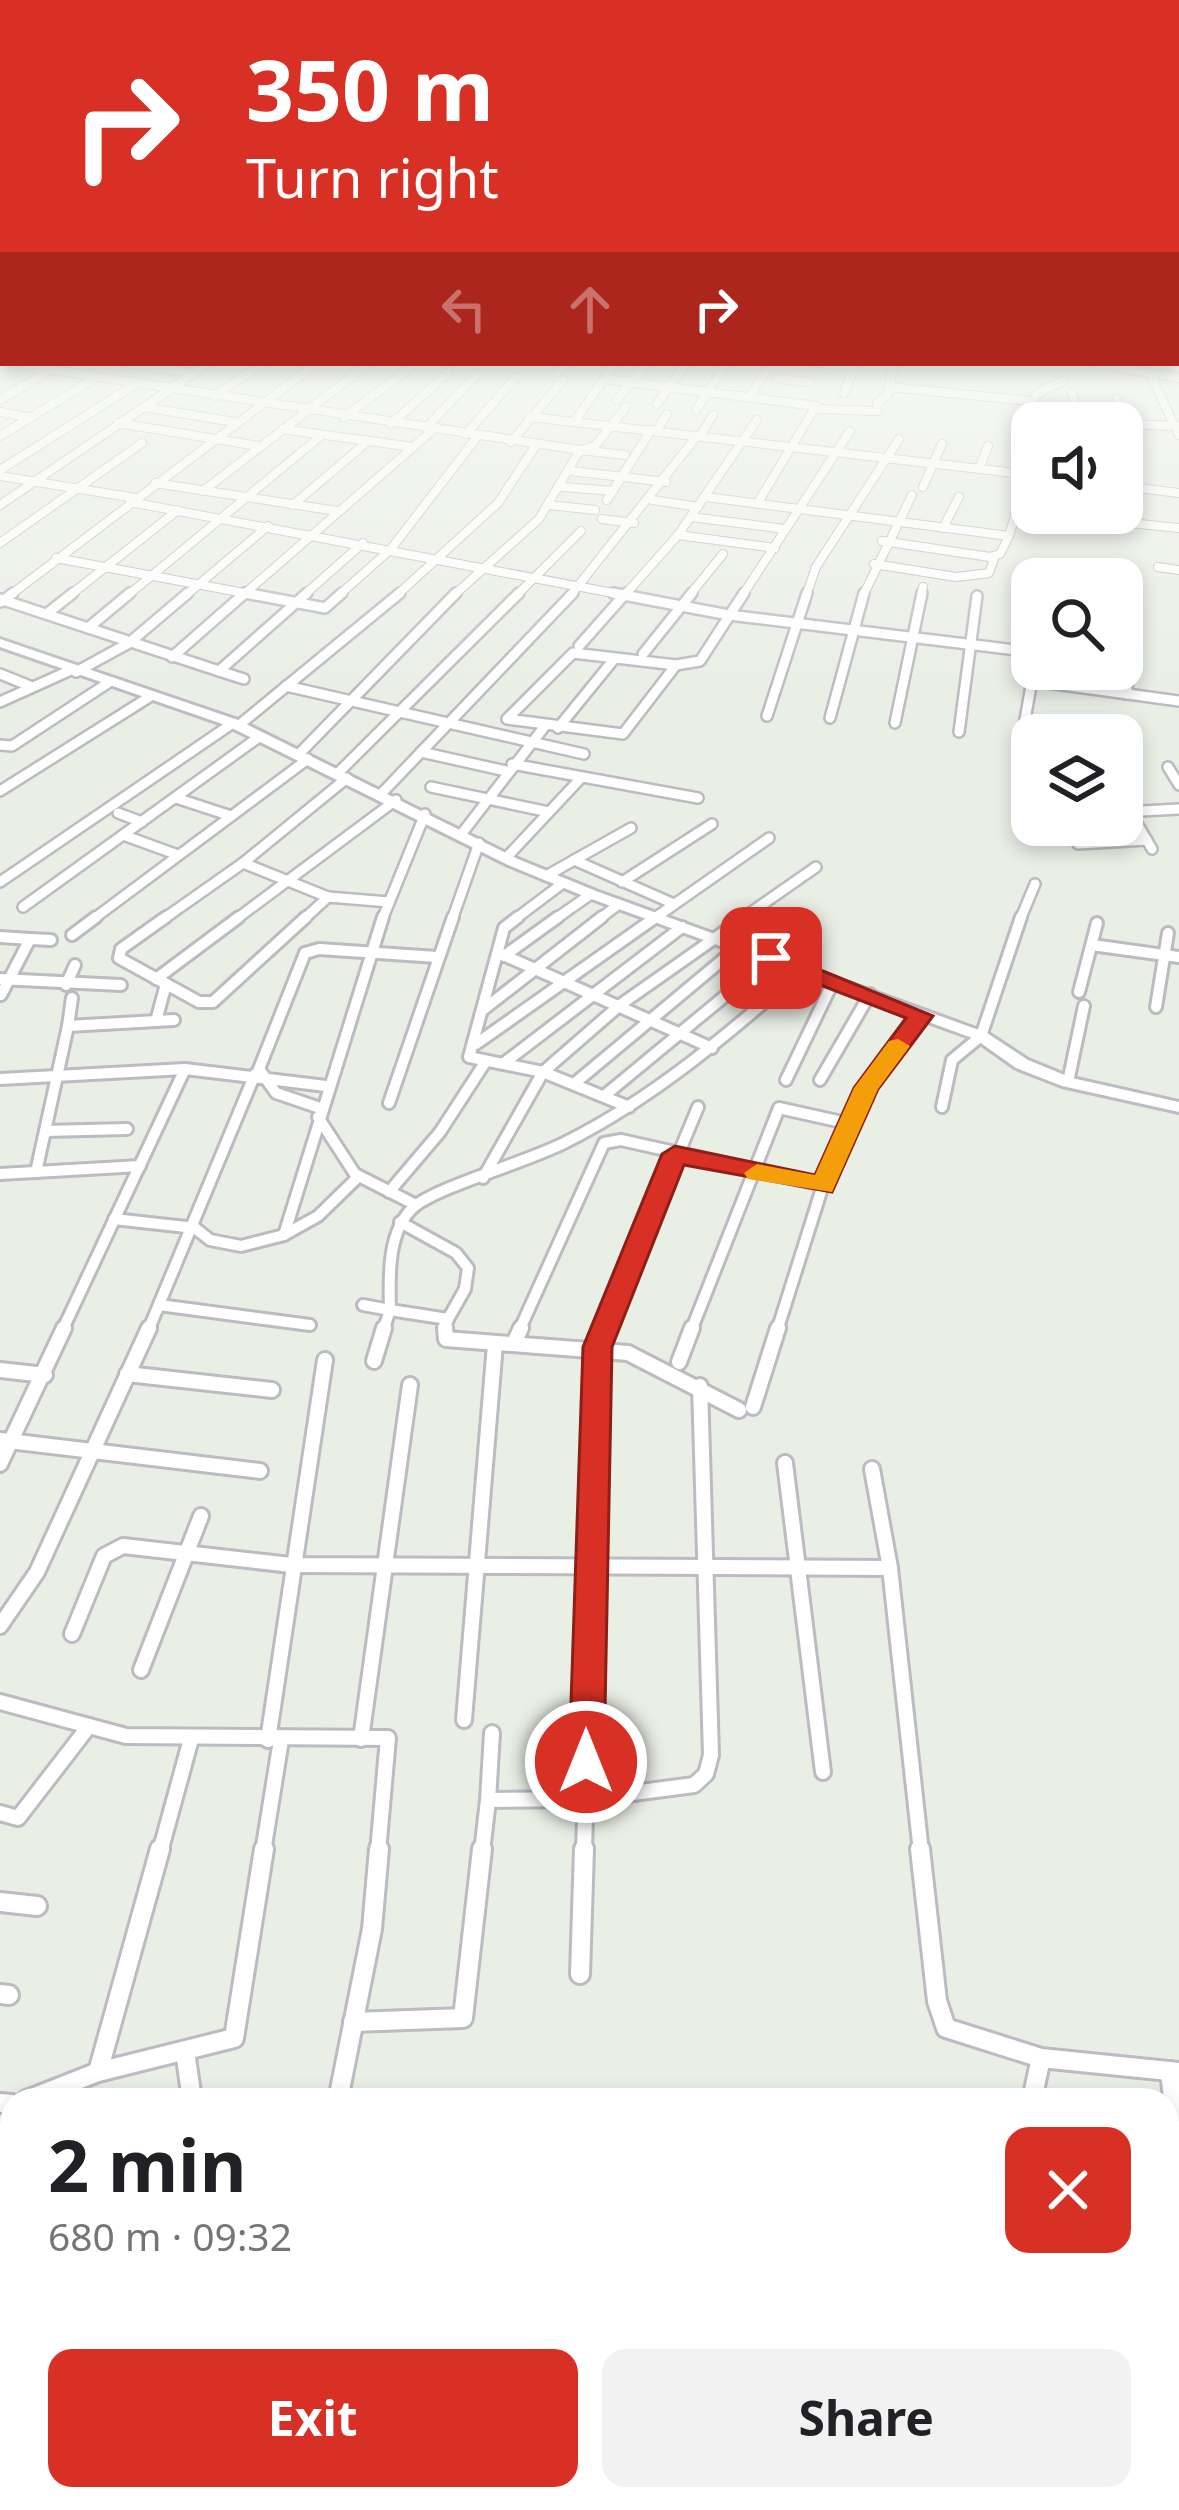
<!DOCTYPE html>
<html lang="en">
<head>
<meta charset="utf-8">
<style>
	body { margin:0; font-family:"Noto Sans",sans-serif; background:#f2f2f2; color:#202124; height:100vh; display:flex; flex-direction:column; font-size:45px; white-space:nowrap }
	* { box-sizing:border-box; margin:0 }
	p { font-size:39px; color:#757577 }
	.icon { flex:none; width:66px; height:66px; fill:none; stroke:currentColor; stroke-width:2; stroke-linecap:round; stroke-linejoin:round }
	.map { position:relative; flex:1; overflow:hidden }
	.panel { position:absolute; left:0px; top:2088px; width:1179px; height:423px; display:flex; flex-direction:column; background:#fff; border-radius:36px 36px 0 0; box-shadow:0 6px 18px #0003 }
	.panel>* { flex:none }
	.guide { position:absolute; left:0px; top:0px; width:1179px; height:366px; box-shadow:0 6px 18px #0003; background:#d93025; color:#fff; overflow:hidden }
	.fabs { position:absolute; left:1011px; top:402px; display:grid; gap:24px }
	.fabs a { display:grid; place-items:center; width:132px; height:132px; border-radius:24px; background:#fff; box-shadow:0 6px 18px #0003; font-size:60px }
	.pin { position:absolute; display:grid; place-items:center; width:102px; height:102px; color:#fff; margin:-51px; border-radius:24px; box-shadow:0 6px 18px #0006 }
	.me { position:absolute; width:132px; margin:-66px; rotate:0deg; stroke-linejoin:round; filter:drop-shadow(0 0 9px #0008) }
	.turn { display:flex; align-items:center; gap:42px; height:252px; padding:0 48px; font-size:54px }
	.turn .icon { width:156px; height:156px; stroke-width:2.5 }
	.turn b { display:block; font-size:84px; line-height:102px }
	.lanes { display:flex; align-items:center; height:114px; padding:0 48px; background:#0003; justify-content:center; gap:60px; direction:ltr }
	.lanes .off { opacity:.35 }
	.round { display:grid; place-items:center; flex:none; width:126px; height:126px; border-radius:24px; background:#f2f2f2 }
	.head { display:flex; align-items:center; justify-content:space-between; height:204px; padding:0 48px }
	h1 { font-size:72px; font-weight:700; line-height:90px }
	.button { display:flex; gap:24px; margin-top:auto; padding:24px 48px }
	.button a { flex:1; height:138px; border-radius:24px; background:#d93025; color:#fff; font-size:48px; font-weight:700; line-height:138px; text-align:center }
	.button a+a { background:#f2f2f2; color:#202124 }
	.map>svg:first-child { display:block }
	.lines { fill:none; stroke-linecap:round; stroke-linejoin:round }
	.street-far4-casing { stroke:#bdbac1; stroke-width:10 }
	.street-far3-casing { stroke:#bdbac1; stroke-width:14 }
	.street-far2-casing { stroke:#bdbac1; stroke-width:16 }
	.street-far1-casing { stroke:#bdbac1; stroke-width:20 }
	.street-casing { stroke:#bdbac1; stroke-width:24 }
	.secondary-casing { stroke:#bebbc3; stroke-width:6 }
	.street-far4 { stroke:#fff; stroke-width:8 }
	.street-far3 { stroke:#fff; stroke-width:9 }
	.street-far2 { stroke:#fff; stroke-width:10 }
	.street-far1 { stroke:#fff; stroke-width:14 }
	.street { stroke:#fff; stroke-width:18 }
	.secondary { fill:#fff; fill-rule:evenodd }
	.route { fill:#d93025; stroke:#8d1f18; stroke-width:3 }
	.slow { fill:#f59e0b }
</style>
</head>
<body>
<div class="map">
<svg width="1179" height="2510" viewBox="0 0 1179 2510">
	<rect width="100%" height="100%" fill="#eaefe6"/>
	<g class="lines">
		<defs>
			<g id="street-far4">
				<polyline points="127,363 191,373"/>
				<polyline points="818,363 855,366"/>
				<polyline points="1092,363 1179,378"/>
				<polyline points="27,366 580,450 595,446 626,407"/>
				<polyline points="555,376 565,363"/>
				<polyline points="1151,376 1179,435"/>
				<polyline points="605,379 816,406 757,504"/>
				<polyline points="777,379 810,382"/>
				<path d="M1063 381C1043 390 1026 394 1030 419L1099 423"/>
				<polyline points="890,387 1030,401"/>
				<polyline points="844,393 856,364"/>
				<polyline points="1072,393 1080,423"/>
				<polyline points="751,395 768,368"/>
				<polyline points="215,396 263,363"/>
				<polyline points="1117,399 1133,450"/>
				<polyline points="0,400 50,370"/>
				<polyline points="617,400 646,363"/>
				<polyline points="657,404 686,363"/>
				<polyline points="144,407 235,422"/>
				<polyline points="817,409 877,411 877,403 888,394 894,363"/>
				<polyline points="696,410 726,364"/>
				<polyline points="0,412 28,417"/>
				<polyline points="344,417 411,368"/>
				<polyline points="530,417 1032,475"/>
				<polyline points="574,422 615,363"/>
				<polyline points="118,423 258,446"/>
				<polyline points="391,424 449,372"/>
				<polyline points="1122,424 1178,426"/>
				<polyline points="426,428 477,374"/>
				<polyline points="282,429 413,447"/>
				<polyline points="656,431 667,414"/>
				<polyline points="466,434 516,377"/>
				<polyline points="0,436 97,377"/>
				<polyline points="700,436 713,415"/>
				<polyline points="511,442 563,380"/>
				<polyline points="979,469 988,446"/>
				<polyline points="0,470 139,382"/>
				<polyline points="571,471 666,482"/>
				<polyline points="0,476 135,498"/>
				<polyline points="155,483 337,511"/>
				<polyline points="1122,486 1179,493"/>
				<polyline points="563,487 613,491"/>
				<polyline points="923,487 942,444"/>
				<polyline points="203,491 368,364"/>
				<polyline points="706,497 1009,536 1027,475"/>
				<polyline points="607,500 651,430"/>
				<polyline points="653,500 698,507"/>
				<polyline points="130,502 629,596"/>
				<polyline points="0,505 209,363"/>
				<polyline points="293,505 367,442"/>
				<polyline points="549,505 595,510"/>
				<polyline points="1122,513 1130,523 1179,528"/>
				<polyline points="691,517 785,529"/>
				<polyline points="602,519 634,523"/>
				<polyline points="943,528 959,497"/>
				<polyline points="678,535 775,548"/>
				<polyline points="882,541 990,557 1000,554 1009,536"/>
				<polyline points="0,543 142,443"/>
				<polyline points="56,558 261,596"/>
				<polyline points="874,564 956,577 989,573 995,556"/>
				<polyline points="1158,567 1179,570"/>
				<polyline points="9,596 317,363"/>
				<polyline points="69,596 178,510"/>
				<polyline points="127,596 322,435"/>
				<polyline points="185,596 268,526"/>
				<polyline points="242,596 434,429"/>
				<polyline points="303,596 363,543"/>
				<polyline points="338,596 391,549 477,437"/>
				<polyline points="396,596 498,503 536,445"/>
				<polyline points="453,596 539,519 580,450 625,455"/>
				<polyline points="516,596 581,531"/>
				<polyline points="570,596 697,436"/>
				<polyline points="624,596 678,535 757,420"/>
				<polyline points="689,596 723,554"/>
				<polyline points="742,596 850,431"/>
				<polyline points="806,596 816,567 899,439"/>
				<polyline points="863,596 912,495"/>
				<polyline points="921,596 923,587"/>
			</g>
			<g id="street-far3">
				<polyline points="245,593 325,608 342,593"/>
				<polyline points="613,593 729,615 1032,652"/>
				<polyline points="0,599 219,671 307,593"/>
				<polyline points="1,602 13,593"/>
				<polyline points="49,612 73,593"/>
				<polyline points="88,628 130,593"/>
				<polyline points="579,646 626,593"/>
				<polygon points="573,653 676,665 623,734 507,719"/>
				<polyline points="643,654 692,593"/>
				<polyline points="172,657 245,593"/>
				<polyline points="676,665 700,661 744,593"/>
				<polyline points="219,671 244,679"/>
				<polyline points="76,672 129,643 188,593"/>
				<polyline points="0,674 30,686"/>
				<polyline points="1033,681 1179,701"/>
				<polyline points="286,686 584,754"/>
				<polyline points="1088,688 1092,669"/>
				<polyline points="1126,694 1130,668"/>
				<polyline points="0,702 71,670"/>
				<polyline points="767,716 807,593"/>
				<polyline points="830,718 864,593"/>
				<polyline points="895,723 922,593"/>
				<polyline points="238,726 400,593"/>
				<polyline points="558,728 615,658"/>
				<polyline points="959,732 977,596"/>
				<polyline points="0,745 12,746 108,683"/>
				<polyline points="1020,748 1034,669"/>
				<polyline points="421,752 506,771"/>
				<polyline points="299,754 456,593"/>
				<polyline points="512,764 698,798"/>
				<polyline points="1168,767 1179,785"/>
				<polyline points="337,774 519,593"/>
				<polyline points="431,787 549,812"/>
				<polyline points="0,791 151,696"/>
				<polyline points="382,793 573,593"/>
				<polyline points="176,798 231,816"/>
				<polyline points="1122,798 1152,849"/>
				<polyline points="1123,812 1179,809"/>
				<polyline points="118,813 142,822"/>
				<polyline points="463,832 545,726"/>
				<polyline points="123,835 178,855"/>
				<polyline points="1078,844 1147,840"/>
				<polyline points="506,858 581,778"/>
				<polyline points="574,860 674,904"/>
				<polyline points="243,863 328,897 303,920"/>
				<polyline points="243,863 347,778"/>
				<polyline points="546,876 631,828"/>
				<polyline points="0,882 233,723"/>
				<polyline points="622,882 712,824"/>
				<polyline points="328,897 389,902"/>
				<polyline points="23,907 259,737"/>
				<polyline points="92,920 308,759"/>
				<polyline points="162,920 243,863"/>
				<polyline points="235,920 396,800"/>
				<polyline points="382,920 425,814"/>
				<polyline points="452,920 479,843"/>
				<polyline points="514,920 563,883"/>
				<polyline points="554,920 591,894"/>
				<polyline points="598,920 619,904"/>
				<polyline points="652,920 769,838"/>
				<polyline points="740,920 816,867"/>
				<polyline points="1020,920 1035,884"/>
			</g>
			<g id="street-far2">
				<polyline points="166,917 121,949 119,958 199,1002 213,1002 306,917"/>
				<polyline points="518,917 504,928 469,1057 543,1072 629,1107"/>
				<polyline points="72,935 96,917"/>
				<polyline points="0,937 30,939"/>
				<polyline points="1092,945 1179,957"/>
				<polyline points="499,953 712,1048"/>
				<polyline points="504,956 558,917"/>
				<polyline points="0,979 121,985"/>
				<polyline points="156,979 239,917"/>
				<polyline points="66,985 75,965"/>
				<polyline points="1079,992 1097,923"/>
				<polyline points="1,995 30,939 51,940"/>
				<polyline points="1156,1007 1168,933"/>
				<polyline points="484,1009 602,917"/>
				<polyline points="156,1021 166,984"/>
				<polyline points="68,1026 72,998"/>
				<polyline points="476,1044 656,917"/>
				<polyline points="504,1063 682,927"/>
				<polyline points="0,1079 185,1069 326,1086"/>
				<polyline points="786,1080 833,982"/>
				<polyline points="820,1080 870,994"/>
				<polyline points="1068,1082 1084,1006"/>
				<polyline points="575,1083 738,947"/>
				<polyline points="604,1096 771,958"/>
				<polyline points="389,1103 453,917"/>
				<polyline points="942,1107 952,1060 981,1036 1021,917"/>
				<polyline points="320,1108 276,1093 259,1069 305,953 319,949 437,957"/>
				<polyline points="318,1117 355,1174 416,1205"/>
				<polyline points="45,1131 127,1129"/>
				<polyline points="36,1172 68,1026 174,1020"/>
				<polyline points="0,1174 140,1166"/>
				<polyline points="483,1178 543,1072 620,1005 745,917"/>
				<polyline points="389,1192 440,1132 486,1061"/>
				<polyline points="114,1219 195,1228 210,1240 241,1246 284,1235 383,917"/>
				<polyline points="400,1222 456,1253 468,1268 465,1289 448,1319"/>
				<polyline points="284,1235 318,1216 356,1179"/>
				<polyline points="159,1305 310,1325"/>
				<polyline points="363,1305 390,1310 383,1331"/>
				<polyline points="62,1331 185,1069"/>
				<polyline points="148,1331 255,1074"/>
				<path d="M444 1331 448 1319 390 1310C389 1278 387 1229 415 1206 440 1186 530 1161 566 1142 654 1098 728 1034 802 970"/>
				<polyline points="519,1331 604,1143 621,1140 823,1185"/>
				<polyline points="605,1331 698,1107"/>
				<polyline points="691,1331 779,1108 851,1124"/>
				<polyline points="777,1331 823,1185 867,1087 921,1015"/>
			</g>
			<g id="street-far1">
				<polyline points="445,1328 446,1339 628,1353 739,1410"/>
				<polyline points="514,1343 521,1328"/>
				<polyline points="374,1361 384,1328"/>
				<polyline points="679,1362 692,1328"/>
				<polyline points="0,1370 45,1375"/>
				<polyline points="127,1374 272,1390"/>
				<polyline points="753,1407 778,1328"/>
				<polyline points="0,1440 260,1471"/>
				<polyline points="785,1463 823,1772"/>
				<polyline points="0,1464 64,1328"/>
				<polyline points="872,1469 890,1568 921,1852"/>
				<polyline points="0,1626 37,1572 149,1328"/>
				<polyline points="72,1634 104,1556 123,1546 291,1565 890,1568"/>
				<polyline points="141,1670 201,1516"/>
				<polyline points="0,1702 126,1736 388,1738 378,1852"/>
				<polyline points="464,1720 495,1344"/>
				<polyline points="361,1739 410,1385"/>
				<polyline points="268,1740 325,1360"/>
				<polyline points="488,1800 492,1733"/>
				<polyline points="0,1813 18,1818 89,1726"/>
				<polyline points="160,1852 191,1739"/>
				<polyline points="263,1852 281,1740"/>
				<polyline points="482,1852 488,1800 587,1799 694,1785 706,1774 711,1755 700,1386"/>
				<polyline points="584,1852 598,1347 606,1328"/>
			</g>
			<g id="street">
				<polyline points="920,1849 937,2001 946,2028 1041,2058 1179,2072"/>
				<polyline points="0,1902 37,1906"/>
				<polyline points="580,1974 584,1849"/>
				<polyline points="0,1994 9,1995"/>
				<polyline points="353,2022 463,2018 482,1849"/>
				<polyline points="185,2051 192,2100"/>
				<polyline points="98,2072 160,1849"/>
				<polyline points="27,2100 98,2072 234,2038 264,1849"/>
				<polyline points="338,2100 372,1929 379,1849"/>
				<polyline points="1032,2100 1041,2058"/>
				<polyline points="0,2103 12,2104"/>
				<polyline points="1167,2158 1178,2144 1170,2071"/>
				<polyline points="0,2442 12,2437"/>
				<polyline points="0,2465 14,2510"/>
				<polyline points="194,2499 197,2510"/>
				<polyline points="263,2510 286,2499"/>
				<polyline points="882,2510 889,2499"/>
				<polyline points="1026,2510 1029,2499"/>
			</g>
			<g id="secondary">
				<polygon points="1176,343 1179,344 1179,350 1176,349"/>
				<polygon points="0,639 238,720 518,859 596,891 987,1033 1028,1060 1072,1078 1179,1102 1179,1112 1062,1086 1016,1068 975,1039 586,897 508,865 228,726 0,647"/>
			</g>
		</defs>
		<use href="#street-far4" class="street-far4-casing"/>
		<use href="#street-far3" class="street-far3-casing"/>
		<use href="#street-far2" class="street-far2-casing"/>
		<use href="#street-far1" class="street-far1-casing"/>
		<use href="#street" class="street-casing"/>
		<use href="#secondary" class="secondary-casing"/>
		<use href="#street-far4" class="street-far4"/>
		<use href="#street-far3" class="street-far3"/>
		<use href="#street-far2" class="street-far2"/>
		<use href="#street-far1" class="street-far1"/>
		<use href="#street" class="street"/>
		<use href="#secondary" class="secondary"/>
	</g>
	<linearGradient id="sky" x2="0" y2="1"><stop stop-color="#96aff0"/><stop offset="0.49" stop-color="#f6f8f4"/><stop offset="1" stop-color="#f6f8f4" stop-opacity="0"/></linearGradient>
	<rect width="1179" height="690" fill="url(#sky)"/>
	<polygon class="route" points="763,953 779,953 933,1016 878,1089 832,1192 684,1165 612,1347 604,1762 599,1772 586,1777 574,1772 569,1762 583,1347 662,1154 675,1146 815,1175 854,1088 906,1018 763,963"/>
	<polygon class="slow" points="898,1039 910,1046 878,1089 832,1192 748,1179 744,1173 757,1164 815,1175 854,1088 889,1041"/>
</svg>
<div class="fabs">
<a><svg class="icon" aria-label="sound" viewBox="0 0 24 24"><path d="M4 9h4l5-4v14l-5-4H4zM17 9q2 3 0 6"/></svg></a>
<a><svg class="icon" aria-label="search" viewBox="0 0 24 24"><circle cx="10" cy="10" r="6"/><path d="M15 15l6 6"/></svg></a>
<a><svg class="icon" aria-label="layers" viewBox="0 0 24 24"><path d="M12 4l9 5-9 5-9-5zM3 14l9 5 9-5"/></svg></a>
</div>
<div class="pin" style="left:771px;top:958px;background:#d93025"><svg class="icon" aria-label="arrive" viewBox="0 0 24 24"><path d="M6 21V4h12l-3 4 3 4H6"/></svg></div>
<svg class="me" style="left:586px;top:1762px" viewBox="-20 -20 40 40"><circle r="17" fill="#d93025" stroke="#fff" stroke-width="3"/><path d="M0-11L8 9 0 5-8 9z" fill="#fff"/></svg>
<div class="guide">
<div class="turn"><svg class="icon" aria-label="right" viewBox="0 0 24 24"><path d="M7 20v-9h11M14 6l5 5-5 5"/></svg><div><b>350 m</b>Turn right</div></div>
<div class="lanes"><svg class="icon off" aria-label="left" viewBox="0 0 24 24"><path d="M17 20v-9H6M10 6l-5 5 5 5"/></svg><svg class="icon off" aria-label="ahead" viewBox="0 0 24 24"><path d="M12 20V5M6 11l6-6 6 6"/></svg><svg class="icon" aria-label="right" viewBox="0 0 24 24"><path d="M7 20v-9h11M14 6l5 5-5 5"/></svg></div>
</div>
<section class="panel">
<div class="head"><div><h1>2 min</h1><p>680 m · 09:32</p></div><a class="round" style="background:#d93025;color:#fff"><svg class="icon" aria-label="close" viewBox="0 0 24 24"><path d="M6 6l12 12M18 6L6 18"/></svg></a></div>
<div class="button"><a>Exit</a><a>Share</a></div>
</section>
</div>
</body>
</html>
